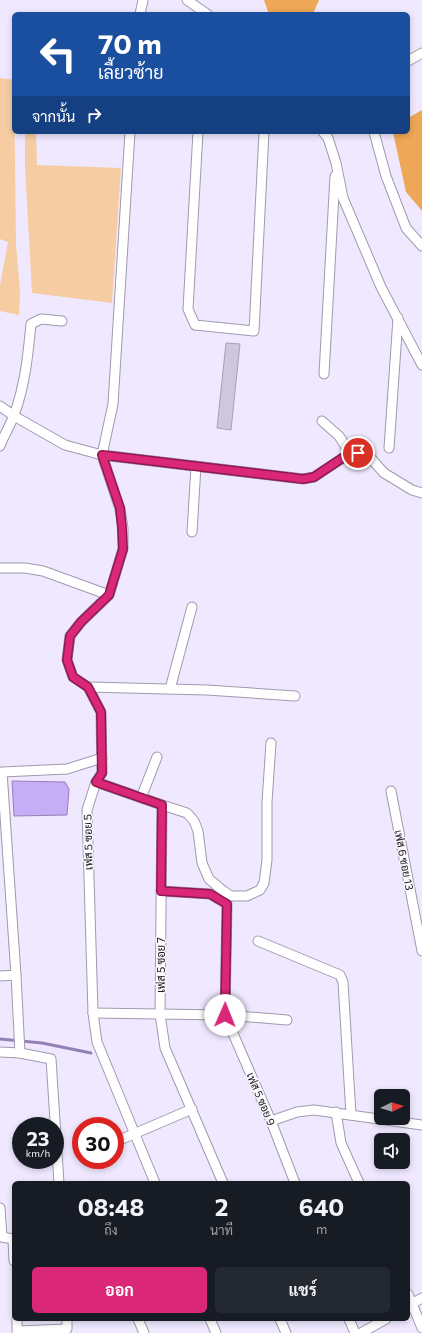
<!DOCTYPE html>
<html lang="th">
<head>
<meta charset="utf-8">
<style>
	body { margin:0; font-family:Commissioner,Sarabun,sans-serif; background:#242831; color:#f1f3f6; height:100vh; display:flex; flex-direction:column; font-size:15px; white-space:nowrap }
	* { box-sizing:border-box; margin:0 }
	p { font-size:13px; color:#9ea1a6 }
	.icon { flex:none; width:22px; height:22px; fill:none; stroke:currentColor; stroke-width:2; stroke-linecap:round; stroke-linejoin:round }
	.map { position:relative; flex:1; overflow:hidden }
	.details { position:absolute; left:12px; top:1181px; width:398px; height:140px; display:flex; flex-direction:column; background:#171b24; border-radius:6px; box-shadow:0 2px 6px #0003 }
	.details>* { flex:none }
	.hud { position:absolute; left:12px; top:12px; width:398px; height:122px; border-radius:6px; box-shadow:0 2px 6px #0003; background:#1a4fa0; color:#fff; overflow:hidden }
	.needle { width:26px; rotate:85deg }
	.fabs { position:absolute; left:374px; top:1089px; display:grid; gap:8px }
	.fabs a { display:grid; place-items:center; width:36px; height:36px; border-radius:6px; background:#171b24; box-shadow:0 2px 6px #0003; font-size:20px }
	.speed { position:absolute; left:12px; top:1117px; display:flex; gap:8px; font-size:20px; font-weight:700; text-align:center }
	.speed>* { display:grid; place-content:center; width:52px; height:52px; border-radius:50%; background:#171b24; box-shadow:0 2px 6px #0003; line-height:1 }
	.speed small { font-size:10px; font-weight:400 }
	.speed .limit { border:6px solid #d22; background:#fff; color:#111 }
	.pin { position:absolute; display:grid; place-items:center; width:34px; height:34px; color:#fff; margin:-17px; border:2px solid #fff; border-radius:50%; box-shadow:0 1px 4px #0007 }
	.me { position:absolute; width:44px; margin:-22px; rotate:1deg; stroke-linejoin:round; filter:drop-shadow(0 0 3px #0008) }
	.turn { display:flex; align-items:center; gap:14px; height:84px; padding:0 20px; font-size:18px }
	.turn .icon { width:52px; height:52px; stroke-width:2.5 }
	.turn b { display:block; font-size:28px; line-height:34px }
	.then { display:flex; align-items:center; height:38px; padding:0 20px; background:#0003; gap:8px; font-size:15px }
	.eta { display:flex; justify-content:space-evenly; align-items:center; height:68px; text-align:center }
	.eta b { font-size:24px; font-weight:700; line-height:28px }
	.cta { display:flex; gap:8px; margin-top:auto; padding:8px 20px }
	.cta a { flex:1; height:46px; border-radius:6px; background:#db2777; color:#fff; font-size:16px; font-weight:700; line-height:46px; text-align:center }
	.cta a+a { background:#242831; color:#f1f3f6 }
	.map>svg:first-child { display:block }
	.green { fill:#f6cda2 }
	.forest { fill:#eda756 }
	.water { fill:#c6aef6; stroke:#9381b6 }
	.lines { fill:none; stroke-linecap:round; stroke-linejoin:round }
	.stream { stroke:#9381b6; stroke-width:3 }
	.building { fill:#cec8dd; stroke:#a7a0b5 }
	.street-casing { stroke:#a09aae; stroke-width:11 }
	.street { stroke:#fff; stroke-width:9 }
	.route-casing { stroke:#8e194d; stroke-width:10 }
	.route { stroke:#db2777; stroke-width:7 }
	.labels { text-anchor:middle; stroke-width:3; stroke-linejoin:round; paint-order:stroke }
	.street-label { font-size:11px; fill:#1b1921; stroke:#faf9fd }
</style>
</head>
<body>
<div class="map">
<svg width="422" height="1333" viewBox="0 0 422 1333">
	<rect width="100%" height="100%" fill="#efe8ff"/>
	<g class="green">
		<polygon points="0,78 14,80 16,244 20,290 19,315 0,311 0,285 8,242 0,239"/>
		<polygon points="25,132 36,132 37,165 121,168 112,303 32,293 25,166"/>
	</g>
	<g class="forest">
		<polygon points="264,0 319,0 313,14 269,14"/>
		<polygon points="422,110 422,211 406,192 393,132 408,132 408,118"/>
	</g>
	<polygon class="water" points="12,781 65,782 69,789 67,815 14,816"/>
	<g class="lines">
		<polyline class="stream" points="0,1039 42,1043 91,1053"/>
	</g>
	<polygon class="building" points="226,343 240,344 231,430 217,428"/>
	<g class="lines">
		<defs>
			<g id="street">
				<polyline points="187,0 207,14"/>
				<polyline points="140,14 143,0"/>
				<polyline points="408,61 422,53"/>
				<polyline points="198,132 188,309 195,325 254,331 264,132"/>
				<polyline points="323,132 328,138 336,163 343,198 381,287 422,365"/>
				<polyline points="374,132 386,176 406,228 422,246"/>
				<polyline points="324,374 335,176"/>
				<polyline points="0,406 14,416 65,445 102,455 303,479 314,477 344,457 358,453 368,455 384,473 412,490 422,493"/>
				<polyline points="322,421 339,436 351,455"/>
				<path d="M0 446C4 435 10 426 14 415 25 386 28 355 31 324L41 319 62 321"/>
				<polyline points="389,448 398,318"/>
				<polyline points="102,455 120,509 123,528 123,549 109,595 81,622 70,636 67,660 73,677 88,687 101,712 102,773 96,782 87,810 93,1013 97,1042 155,1183"/>
				<polyline points="102,455 113,404 130,132"/>
				<polyline points="192,532 196,466"/>
				<polyline points="0,568 25,568 43,571 109,595"/>
				<polyline points="88,687 207,690 295,696"/>
				<polyline points="170,689 192,607"/>
				<polyline points="96,782 162,805 160,1014 165,1048 223,1183"/>
				<polyline points="391,791 422,951"/>
				<polyline points="141,798 157,757"/>
				<polyline points="162,805 187,813 194,821 198,831 202,863 209,879 222,890 231,896 247,896 260,890 264,883 267,860 267,802 271,743"/>
				<polyline points="161,891 210,894 227,904 225,1015 271,1121 295,1183"/>
				<polyline points="258,941 340,975 343,982 351,1115"/>
				<polyline points="16,975 20,1053"/>
				<polyline points="0,976 16,975 2,772 67,769 102,758"/>
				<polyline points="93,1013 225,1015 287,1020"/>
				<polyline points="0,1052 20,1053 51,1059 59,1183"/>
				<polyline points="336,1112 341,1143 359,1183"/>
				<polyline points="271,1121 297,1112 314,1110 422,1125"/>
				<polyline points="115,1142 192,1109"/>
				<polyline points="0,1208 2,1237 13,1239 14,1261"/>
				<polyline points="408,1294 422,1328"/>
				<polyline points="408,1306 422,1298"/>
				<polyline points="17,1319 17,1331 67,1329 67,1319"/>
				<polyline points="138,1319 144,1333"/>
				<polyline points="210,1319 216,1333"/>
				<polyline points="280,1319 286,1333"/>
				<polyline points="349,1319 355,1333"/>
				<polyline points="361,1333 386,1319"/>
			</g>
		</defs>
		<use href="#street" class="street-casing"/>
		<use href="#street" class="street"/>
	</g>
	<g class="lines">
		<defs>
			<polyline id="route" points="225,1015 227,904 210,894 161,891 162,805 96,782 102,773 101,712 88,687 73,677 67,660 70,636 81,622 109,595 123,549 122,528 120,508 102,455 303,479 314,477 344,457 358,453"/>
		</defs>
		<use href="#route" class="route-casing"/>
		<use href="#route" class="route"/>
	</g>
	<g class="labels">
		<g class="street-label">
			<text transform="translate(88 842) rotate(-91)" y="4">เฟส 5 ซอย 5</text>
			<text transform="translate(404 860) rotate(79)" y="4">เฟส 6 ซอย 13</text>
			<text transform="translate(161 965) rotate(-90)" y="4">เฟส 5 ซอย 7</text>
			<text transform="translate(261 1099) rotate(67)" y="4">เฟส 5 ซอย 9</text>
		</g>
	</g>
</svg>
<div class="fabs">
<a><svg class="needle" viewBox="-14 -14 28 28"><path d="M0-13l5 13h-10z" fill="#e53935"/><path d="M0 13l5-13h-10z" fill="#9ea1a6"/></svg></a>
<a><svg class="icon" aria-label="sound" viewBox="0 0 24 24"><path d="M4 9h4l5-4v14l-5-4H4zM17 9q2 3 0 6"/></svg></a>
</div>
<div class="speed"><div>23<small>km/h</small></div><div class="limit">30</div></div>
<div class="pin" style="left:358px;top:453px;background:#d93025"><svg class="icon" aria-label="arrive" viewBox="0 0 24 24"><path d="M6 21V4h12l-3 4 3 4H6"/></svg></div>
<svg class="me" style="left:225px;top:1015px" viewBox="-20 -20 40 40"><circle r="19" fill="#fff"/><path d="M0-13L10 11 0 6-10 11z" fill="#db2777"/></svg>
<div class="hud">
<div class="turn"><svg class="icon" aria-label="left" viewBox="0 0 24 24"><path d="M17 20v-9H6M10 6l-5 5 5 5"/></svg><div><b>70 m</b>เลี้ยวซ้าย</div></div>
<div class="then">จากนั้น<svg class="icon" aria-label="right" viewBox="0 0 24 24"><path d="M7 20v-9h11M14 6l5 5-5 5"/></svg></div>
</div>
<section class="details">
<div class="eta">
<div><b>08:48</b><p>ถึง</p></div>
<div><b>2</b><p>นาที</p></div>
<div><b>640</b><p>m</p></div>
</div>
<div class="cta"><a>ออก</a><a>แชร์</a></div>
</section>
</div>
</body>
</html>
